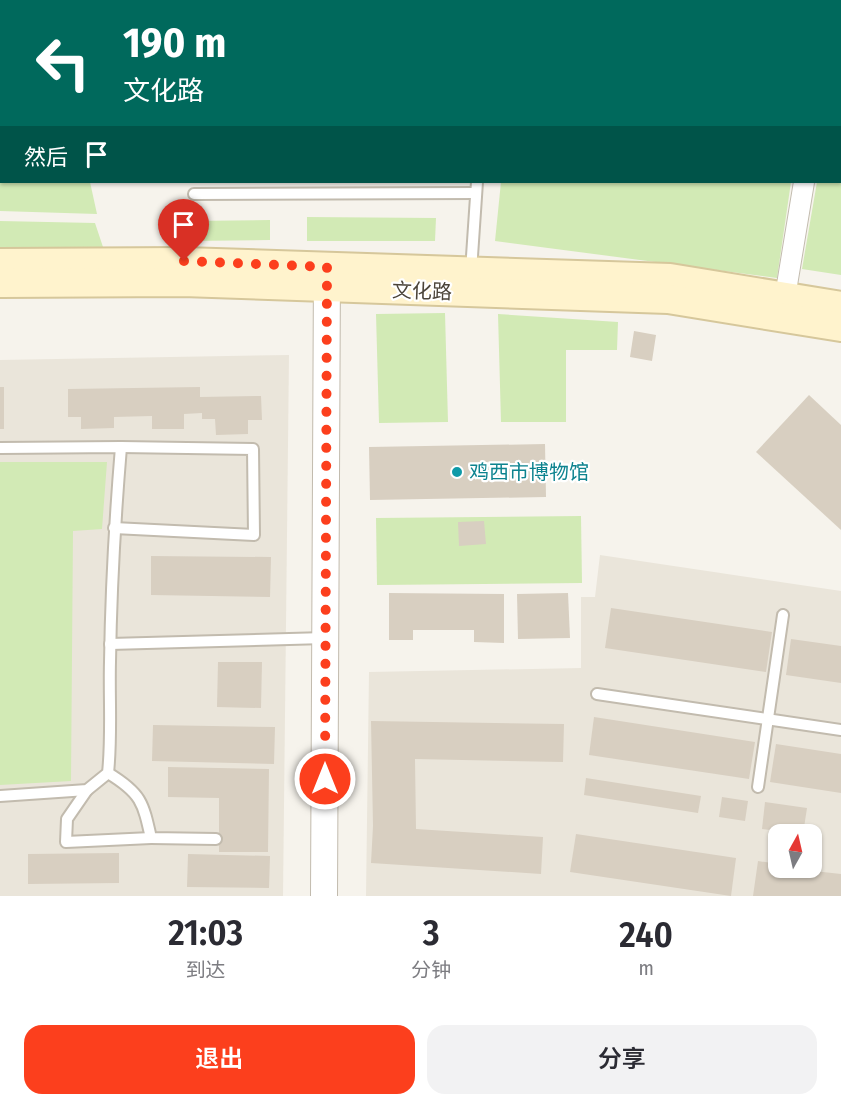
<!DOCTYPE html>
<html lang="zh">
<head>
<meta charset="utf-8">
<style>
	body { margin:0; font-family:"Fira Sans Condensed","Noto Sans SC",sans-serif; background:#f2f2f3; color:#2b2b33; height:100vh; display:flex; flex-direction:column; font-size:22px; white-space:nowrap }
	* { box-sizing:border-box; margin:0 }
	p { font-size:20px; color:#7c7c81 }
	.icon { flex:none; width:33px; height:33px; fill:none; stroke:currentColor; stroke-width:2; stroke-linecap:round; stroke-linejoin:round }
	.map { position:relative; height:896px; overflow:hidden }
	.drawer { display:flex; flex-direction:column; background:#fff; flex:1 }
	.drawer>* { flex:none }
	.guide { position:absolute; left:0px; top:0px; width:842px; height:183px; box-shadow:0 2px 4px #0004; background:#00695c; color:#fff; overflow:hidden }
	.needle { width:39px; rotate:8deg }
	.tools { position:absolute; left:768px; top:824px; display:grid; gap:12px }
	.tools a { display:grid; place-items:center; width:54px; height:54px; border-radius:12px; background:#fff; box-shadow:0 2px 4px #0004; font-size:30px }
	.pin { position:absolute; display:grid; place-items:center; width:51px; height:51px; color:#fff; margin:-62px -26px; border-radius:50% 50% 50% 0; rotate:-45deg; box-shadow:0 0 6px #0007 }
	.pin .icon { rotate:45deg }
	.me { position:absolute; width:66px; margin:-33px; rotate:0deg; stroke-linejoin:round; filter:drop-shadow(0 0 4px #0008) }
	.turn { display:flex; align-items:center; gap:21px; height:126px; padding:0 24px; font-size:27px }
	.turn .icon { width:78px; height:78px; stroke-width:2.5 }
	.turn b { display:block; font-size:42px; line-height:51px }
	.then { display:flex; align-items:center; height:57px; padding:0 24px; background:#0003; gap:12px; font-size:22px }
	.eta { display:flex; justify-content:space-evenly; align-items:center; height:102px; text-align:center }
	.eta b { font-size:36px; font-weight:600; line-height:42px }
	.cta { display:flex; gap:12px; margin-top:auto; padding:12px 24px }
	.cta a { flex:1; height:69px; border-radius:18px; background:#fc3f1d; color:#fff; font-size:24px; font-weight:600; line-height:69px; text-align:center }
	.cta a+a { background:#f2f2f3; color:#2b2b33 }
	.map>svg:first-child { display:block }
	.residential { fill:#eae5da; fill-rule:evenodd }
	.green { fill:#d2eab5 }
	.building { fill:#d8cfc1 }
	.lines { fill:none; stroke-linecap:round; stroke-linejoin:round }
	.service-casing { stroke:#c2bbae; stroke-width:14 }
	.minor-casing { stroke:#c2bbae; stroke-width:22 }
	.tertiary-casing { stroke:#c2bbae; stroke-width:28 }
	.secondary-casing { stroke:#d6c79b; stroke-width:32 }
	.service { stroke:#fff; stroke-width:10 }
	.minor { stroke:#fff; stroke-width:20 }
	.tertiary { stroke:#fff; stroke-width:26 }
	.secondary { stroke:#fff3cd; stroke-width:28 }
	.route { stroke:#fc3f1d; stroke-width:10; stroke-dasharray:0 18 }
	.culture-dot { fill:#0f9aa8; stroke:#fff; stroke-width:2 }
	.labels { text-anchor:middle; stroke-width:4.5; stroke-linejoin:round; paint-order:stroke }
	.street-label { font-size:20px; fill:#4b4439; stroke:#fff }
	.culture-label { font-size:20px; fill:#0d838f; stroke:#fff; text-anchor:start }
</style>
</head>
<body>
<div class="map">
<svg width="841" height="896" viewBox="0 0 841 896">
	<rect width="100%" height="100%" fill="#f6f3ec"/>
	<g class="residential">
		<polygon points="521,0 841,0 841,142 840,2"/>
		<polygon points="289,355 283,896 0,896 0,360"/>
		<path d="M600 555 841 591V896H366L369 672 581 668V597H595ZM778 834H812V867H778Z"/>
	</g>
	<g class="green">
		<polygon points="0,0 54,1 2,2 2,182 90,182 97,214 0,211"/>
		<polygon points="841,161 841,275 802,269 817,182 840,182"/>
		<polygon points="501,182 791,182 777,278 495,241"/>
		<polygon points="307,217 436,218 435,241 307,241"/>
		<polygon points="270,220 270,240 188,241 188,221"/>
		<polygon points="0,221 95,223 103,247 0,248"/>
		<polygon points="445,313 448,422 379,423 376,314"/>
		<polygon points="498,314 618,322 617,350 566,350 566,422 501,422"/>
		<polygon points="0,462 107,462 102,529 73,531 71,781 0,785"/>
		<polygon points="581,516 582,583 377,585 376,518"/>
	</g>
	<g class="building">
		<polygon points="634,331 656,335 652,361 630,357"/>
		<rect x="0" y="387" width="4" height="42"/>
		<polygon points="200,387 200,397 261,396 262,420 248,420 248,434 216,435 215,419 202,419 202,413 184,414 184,429 152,429 152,416 114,417 114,428 81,429 81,417 68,417 68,389"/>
		<polygon points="809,395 841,425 841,530 756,452"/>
		<polygon points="545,444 546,497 370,500 369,447"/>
		<polygon points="484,521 486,544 459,546 458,522"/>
		<polygon points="151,556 271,557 270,597 151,595"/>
		<polygon points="389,593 504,594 504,643 474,642 474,630 413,630 413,640 389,640"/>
		<polygon points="568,593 570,638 518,639 517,594"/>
		<polygon points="611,608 772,632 766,672 605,648"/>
		<polygon points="791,639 841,646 841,683 786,675"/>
		<polygon points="218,662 262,662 261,708 217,707"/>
		<polygon points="594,717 755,742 749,779 589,755"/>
		<polygon points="371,721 564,724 563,762 415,759 416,829 543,837 541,874 371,863 373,826"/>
		<polygon points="153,725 275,727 274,764 152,761"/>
		<polygon points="776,744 841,754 841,793 770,782"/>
		<polygon points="168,767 269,769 268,852 219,852 219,798 168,797"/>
		<polygon points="586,778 701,796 698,813 584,795"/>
		<polygon points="722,797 748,801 745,821 719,817"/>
		<polygon points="765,802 807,808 803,834 762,829"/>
		<polygon points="576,834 736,858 731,896 570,872"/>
		<polygon points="119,853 119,883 28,884 28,854"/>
		<polygon points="188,854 270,856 269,888 187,887"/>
		<polygon points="758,861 778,864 778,867 841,874 841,896 753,896"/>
	</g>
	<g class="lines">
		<defs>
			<g id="service">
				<polyline points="497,2 498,0"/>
				<polyline points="194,194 476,193"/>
				<polyline points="471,271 477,182"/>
				<path d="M0 448 121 447C115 519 111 590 110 662 109 699 112 736 108 773L87 790 0 796"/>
				<polyline points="114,528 254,535 253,449 121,447"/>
				<polyline points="110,644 325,638"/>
				<polyline points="597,694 841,730"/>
				<path d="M108 773C141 793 143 802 151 838L216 839"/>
				<polyline points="758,787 783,615"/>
				<polyline points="87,790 67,819 66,842 151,838"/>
			</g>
			<g id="minor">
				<polyline points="834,2 834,0"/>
				<polyline points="783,309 804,182"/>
			</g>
			<polyline id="tertiary" points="324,896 327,267"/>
			<g id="secondary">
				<polyline points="0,263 184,262 670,278 841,306"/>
				<polyline points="0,283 183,282 668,299 841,327"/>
			</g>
		</defs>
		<use href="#service" class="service-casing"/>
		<use href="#minor" class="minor-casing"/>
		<use href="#tertiary" class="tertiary-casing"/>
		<use href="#secondary" class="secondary-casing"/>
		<use href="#service" class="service"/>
		<use href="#minor" class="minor"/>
		<use href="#tertiary" class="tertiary"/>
		<use href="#secondary" class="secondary"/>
	</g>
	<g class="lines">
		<polyline class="route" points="184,261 327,267 325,779"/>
	</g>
	<circle class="culture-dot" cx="457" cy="472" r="6"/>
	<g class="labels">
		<g class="street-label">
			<text transform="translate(422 291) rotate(2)" y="7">文化路</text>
		</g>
		<g class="culture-label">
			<text x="469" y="479">鸡西市博物馆</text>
		</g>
	</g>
</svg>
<div class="tools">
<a><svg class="needle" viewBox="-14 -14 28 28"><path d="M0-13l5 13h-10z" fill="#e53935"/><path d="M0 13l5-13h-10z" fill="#7c7c81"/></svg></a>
</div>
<div class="pin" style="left:184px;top:261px;background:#d93025"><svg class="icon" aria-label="arrive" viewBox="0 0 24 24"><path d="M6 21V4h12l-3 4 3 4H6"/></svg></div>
<svg class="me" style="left:325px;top:779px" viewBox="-20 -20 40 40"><circle r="17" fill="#fc3f1d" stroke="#fff" stroke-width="3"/><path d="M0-11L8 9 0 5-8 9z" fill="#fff"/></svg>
<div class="guide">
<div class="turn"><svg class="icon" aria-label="left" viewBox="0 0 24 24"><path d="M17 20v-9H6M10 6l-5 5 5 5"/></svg><div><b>190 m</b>文化路</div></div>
<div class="then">然后<svg class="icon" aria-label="arrive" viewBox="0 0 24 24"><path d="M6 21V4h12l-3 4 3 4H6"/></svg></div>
</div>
</div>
<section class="drawer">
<div class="eta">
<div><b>21:03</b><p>到达</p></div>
<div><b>3</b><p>分钟</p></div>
<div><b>240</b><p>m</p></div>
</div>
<div class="cta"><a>退出</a><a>分享</a></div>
</section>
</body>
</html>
